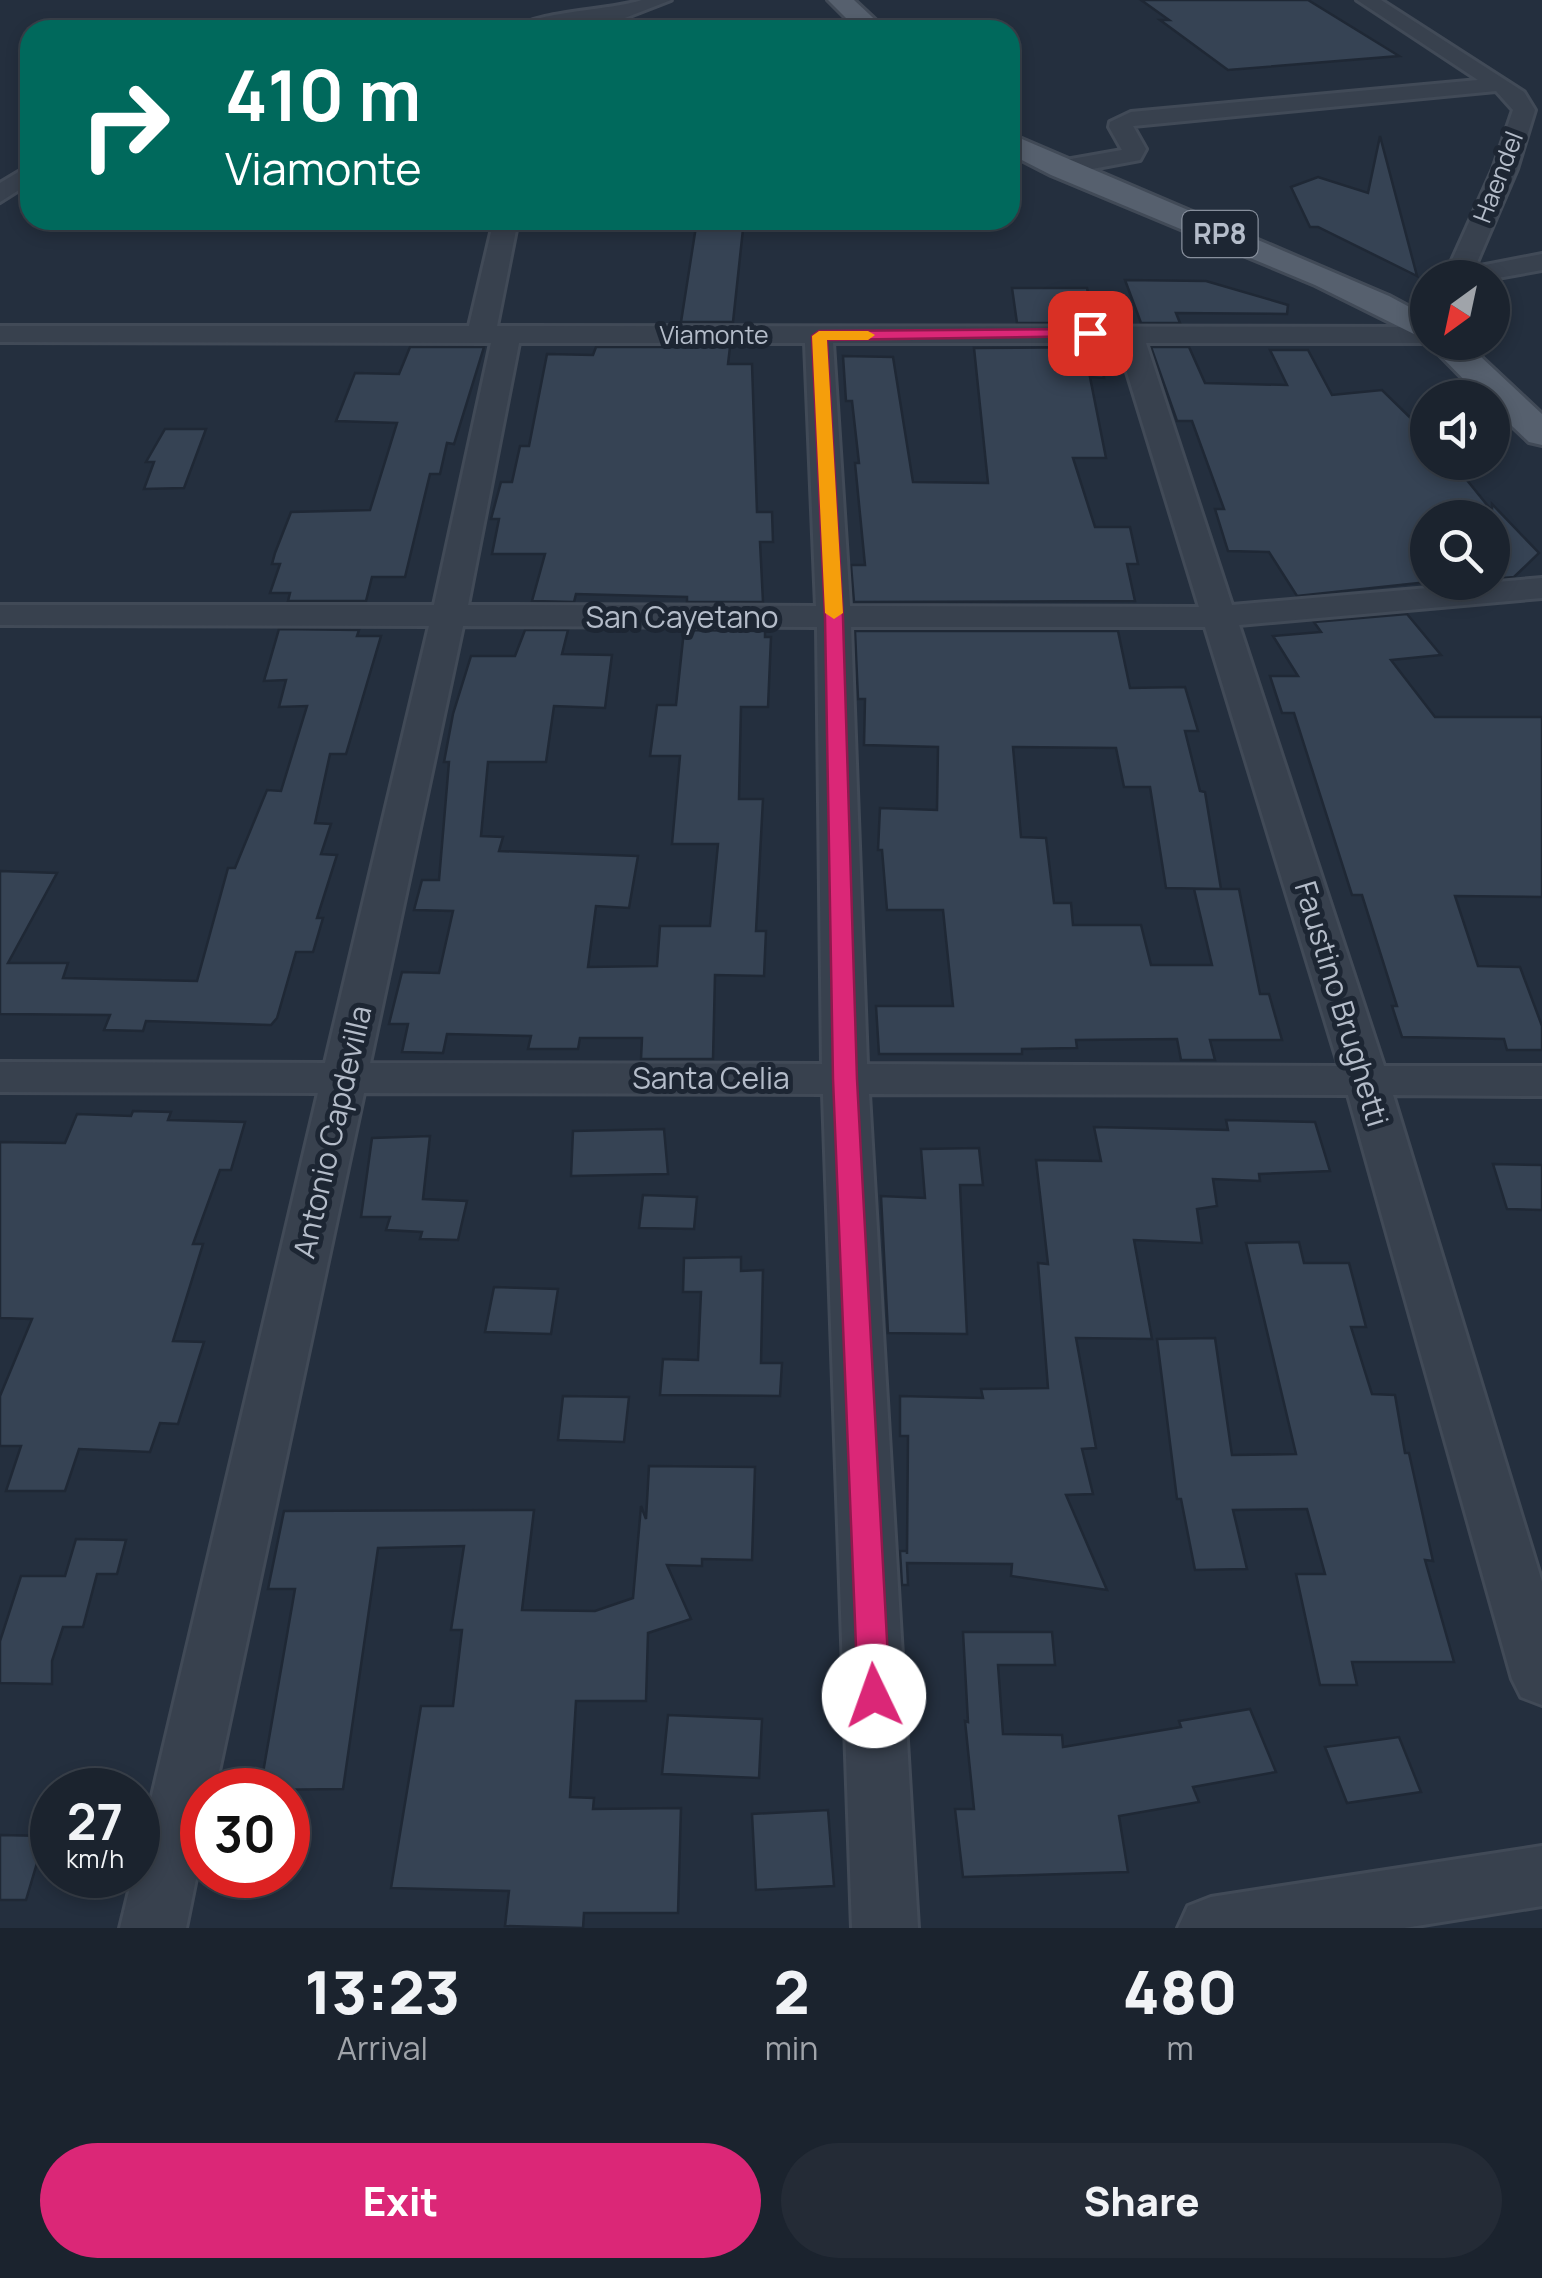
<!DOCTYPE html>
<html lang="en">
<head>
<meta charset="utf-8">
<style>
	body { margin:0; font-family:Manrope,sans-serif; background:#242b36; color:#f1f3f6; height:100vh; display:flex; flex-direction:column; font-size:38px; white-space:nowrap }
	* { box-sizing:border-box; margin:0 }
	p { font-size:32px; color:#a0a4aa }
	.icon { flex:none; width:55px; height:55px; fill:none; stroke:currentColor; stroke-width:2; stroke-linecap:round; stroke-linejoin:round }
	.map { position:relative; height:1928px; overflow:hidden }
	.details { display:flex; flex-direction:column; background:#1b232e; flex:1 }
	.details>* { flex:none }
	.banner { position:absolute; left:20px; top:20px; width:1000px; height:210px; border-radius:30px; box-shadow:0 5px 15px #0003,0 0 0 2px #39404a; background:#00695c; color:#fff; overflow:hidden }
	.needle { width:65px; rotate:213deg }
	.controls { position:absolute; left:1410px; top:260px; display:grid; gap:20px }
	.controls a { display:grid; place-items:center; width:100px; height:100px; border-radius:50%; background:#1b232e; box-shadow:0 5px 15px #0003,0 0 0 2px #39404a; font-size:50px }
	.speed { position:absolute; left:30px; top:1768px; display:flex; gap:20px; font-size:50px; font-weight:700; text-align:center }
	.speed>* { display:grid; place-content:center; width:130px; height:130px; border-radius:50%; background:#1b232e; box-shadow:0 5px 15px #0003,0 0 0 2px #39404a; line-height:1 }
	.speed small { font-size:25px; font-weight:400 }
	.speed .limit { border:15px solid #d22; background:#fff; color:#111 }
	.pin { position:absolute; display:grid; place-items:center; width:85px; height:85px; color:#fff; margin:-42px; border-radius:20px; box-shadow:0 5px 15px #0006 }
	.me { position:absolute; width:110px; margin:-55px; rotate:357deg; stroke-linejoin:round; filter:drop-shadow(0 0 8px #0008) }
	.turn { display:flex; align-items:center; gap:35px; height:210px; padding:0 40px; font-size:45px }
	.turn .icon { width:130px; height:130px; stroke-width:2.5 }
	.turn b { display:block; font-size:70px; line-height:85px }
	.eta { display:flex; justify-content:space-evenly; align-items:center; height:170px; text-align:center }
	.eta b { font-size:60px; font-weight:800; line-height:70px }
	.cta { display:flex; gap:20px; margin-top:auto; padding:20px 40px }
	.cta a { flex:1; height:115px; border-radius:60px; background:#db2777; color:#fff; font-size:40px; font-weight:800; line-height:115px; text-align:center }
	.cta a+a { background:#242b36; color:#f1f3f6 }
	.map>svg:first-child { display:block }
	.building { fill:#364354; stroke:#1f2835; stroke-width:2.5 }
	.lines { fill:none; stroke-linecap:round; stroke-linejoin:round }
	.minor-casing { stroke:#414a57; stroke-width:6 }
	.major-casing { stroke:#414a57; stroke-width:6 }
	.minor { fill:#38414e; fill-rule:evenodd }
	.major { fill:#56606e; fill-rule:evenodd }
	.route { fill:#db2777; stroke:#8e194d; stroke-width:2.5 }
	.slow { fill:#f59e0b }
	.labels { text-anchor:middle; stroke-width:10; stroke-linejoin:round; paint-order:stroke }
	.far-street-label { font-size:25px; fill:#b4bcc9; stroke:#1d2633 }
	.shield { fill:#1d2633; stroke:#878f9c; stroke-width:2.5 }
	.shield-label { font-size:28px; font-weight:bold; fill:#b4bcc9 }
	.street-label { font-size:30px; fill:#b4bcc9; stroke:#1d2633 }
</style>
</head>
<body>
<div class="map">
<svg width="1542" height="1928" viewBox="0 0 1542 1928">
	<rect width="100%" height="100%" fill="#242f3e"/>
	<g class="building">
		<polygon points="1141,0 1308,0 1399,56 1228,70 1160,20 1169,20"/>
		<polygon points="1380,136 1417,276 1318,227 1310,227 1291,187 1318,177 1368,193"/>
		<polygon points="697,220 744,220 733,322 681,322"/>
		<polygon points="1125,280 1206,281 1288,305 1287,314 1176,313 1180,323 1141,323"/>
		<polygon points="1012,288 1087,288 1094,323 1017,323"/>
		<polygon points="410,347 484,347 454,444 447,443 440,474 430,474 405,577 372,577 366,601 288,601 290,593 270,593 280,564 272,564 275,553 291,512 370,510 397,423 336,421 355,373 399,374"/>
		<polygon points="596,347 730,347 728,364 752,364 757,512 772,512 773,542 760,542 763,602 687,602 687,597 576,594 574,602 532,601 545,554 492,554 499,519 491,519 501,482 512,482 520,446 529,446 547,354 593,355"/>
		<polygon points="1099,347 1104,378 1090,377 1106,458 1073,458 1095,527 1130,527 1138,564 1127,564 1135,601 854,602 851,565 865,565 855,463 859,463 852,401 846,401 843,356 893,357 913,482 988,483 974,348"/>
		<polygon points="1151,347 1189,347 1205,383 1287,385 1270,350 1308,350 1332,395 1382,390 1428,435 1428,462 1440,462 1454,479 1466,479 1492,511 1492,504 1539,553 1514,577 1492,579 1492,518 1428,518 1428,582 1297,596 1269,552 1228,551 1215,509 1224,509 1192,421 1177,421"/>
		<polygon points="165,429 206,429 184,488 144,489 154,462 146,462"/>
		<polygon points="1407,614 1441,655 1391,660 1435,717 1542,717 1542,897 1455,896 1478,966 1520,967 1542,1026 1542,1050 1507,1050 1504,1039 1402,1037 1392,1006 1397,1006 1362,895 1352,895 1294,713 1282,713 1270,676 1298,676 1273,636 1321,632 1314,622"/>
		<polygon points="279,629 359,630 357,636 381,636 346,754 330,754 315,823 331,824 321,854 337,855 317,918 323,918 313,952 296,952 277,1018 271,1025 146,1021 143,1031 104,1030 110,1015 0,1014 0,871 57,873 8,963 68,963 63,978 197,981 228,868 235,868 267,790 281,791 307,706 279,707 286,680 264,681"/>
		<polygon points="525,630 568,630 562,654 612,655 605,708 554,706 546,762 488,762 481,836 503,837 499,851 638,856 629,908 596,906 588,967 657,966 660,926 710,926 718,844 672,844 680,756 650,756 657,705 676,705 684,630 765,631 765,637 771,637 768,707 741,707 739,799 763,799 756,931 766,931 764,976 715,975 713,1059 641,1059 642,1038 580,1038 578,1049 528,1049 531,1036 447,1034 443,1053 402,1052 408,1024 389,1024 402,972 439,973 453,911 414,910 422,880 439,880 449,762 444,762 453,714 471,656 515,656"/>
		<polygon points="855,631 1118,631 1130,688 1185,687 1198,731 1185,731 1200,791 1205,792 1221,889 1166,888 1150,787 1124,787 1116,748 1013,747 1021,837 1046,838 1054,903 1071,903 1073,925 1141,925 1151,965 1212,965 1194,889 1239,889 1260,994 1269,994 1282,1040 1210,1040 1215,1060 1181,1060 1177,1039 1076,1040 1077,1048 1022,1049 1022,1054 879,1054 876,1006 953,1006 943,910 887,910 882,850 878,850 880,808 937,810 938,747 864,745 865,699 858,699"/>
		<polygon points="133,1111 171,1112 168,1120 245,1122 231,1170 220,1170 193,1244 203,1244 173,1341 204,1342 178,1424 160,1423 150,1452 79,1449 65,1491 6,1491 21,1446 0,1446 0,1396 32,1319 0,1318 0,1142 65,1143 77,1114 131,1116"/>
		<polygon points="1226,1120 1315,1122 1330,1171 1259,1174 1260,1181 1213,1179 1217,1206 1197,1209 1202,1243 1134,1240 1152,1339 1076,1338 1096,1448 1082,1449 1093,1494 1066,1495 1107,1590 1011,1576 1012,1564 907,1563 908,1585 902,1585 900,1551 907,1551 907,1554 908,1436 900,1436 900,1396 983,1398 981,1389 1048,1388 1038,1263 1048,1264 1036,1160 1101,1161 1094,1127 1228,1130"/>
		<polygon points="664,1129 668,1174 571,1176 573,1131"/>
		<polygon points="430,1136 423,1199 467,1201 458,1240 420,1239 422,1232 386,1230 390,1217 361,1217 372,1138"/>
		<polygon points="979,1148 983,1185 960,1185 967,1334 888,1333 881,1196 925,1198 921,1149"/>
		<polygon points="1493,1164 1542,1165 1542,1210 1507,1209"/>
		<polygon points="643,1195 697,1197 694,1229 639,1228"/>
		<polygon points="1299,1242 1304,1263 1349,1263 1366,1327 1351,1327 1372,1394 1395,1395 1405,1453 1409,1453 1433,1561 1425,1560 1454,1662 1352,1662 1357,1685 1320,1685 1296,1574 1325,1574 1307,1509 1233,1510 1247,1569 1195,1570 1181,1499 1177,1499 1157,1339 1215,1338 1232,1455 1296,1454 1246,1243"/>
		<polygon points="741,1257 741,1271 763,1270 761,1363 782,1363 780,1396 660,1395 663,1359 698,1360 701,1292 683,1292 684,1258"/>
		<polygon points="494,1287 558,1289 551,1334 485,1332"/>
		<polygon points="563,1396 629,1397 624,1442 558,1440"/>
		<polygon points="649,1466 755,1467 752,1560 702,1559 702,1566 667,1565 691,1619 648,1633 646,1701 576,1701 570,1797 594,1798 593,1809 681,1808 678,1913 584,1913 583,1928 505,1926 509,1891 391,1888 421,1706 453,1706 462,1630 451,1630 464,1546 378,1548 343,1789 260,1790 295,1589 268,1589 284,1511 534,1510 522,1610 595,1611 633,1598 641,1506 646,1519"/>
		<polygon points="76,1539 126,1540 117,1574 97,1574 83,1627 63,1627 52,1661 52,1684 0,1683 0,1641 21,1576 65,1576"/>
		<polygon points="963,1632 1052,1632 1055,1665 998,1665 1003,1734 1062,1735 1063,1747 1181,1727 1179,1721 1250,1709 1276,1772 1193,1787 1199,1802 1119,1816 1128,1872 963,1877 955,1809 974,1809 965,1721 968,1722"/>
		<polygon points="668,1715 762,1719 759,1778 662,1774"/>
		<polygon points="1399,1737 1421,1792 1347,1803 1325,1747"/>
		<polygon points="828,1810 834,1886 756,1890 752,1814"/>
		<polygon points="0,1835 45,1836 26,1900 0,1900"/>
	</g>
	<g class="lines">
		<defs>
			<g id="minor">
				<path d="M642 0H671L617 21 513 30C535 11 608 11 642 0Z"/>
				<polygon points="1357,0 1381,0 1524,92 1535,110 1517,169 1475,267 1542,254 1542,270 1492,279 1444,278 1493,169 1513,110 1496,91 1133,126 1146,149 1140,160 1060,175 1048,168 1060,161 1122,150 1109,127 1110,122 1131,112 1478,80"/>
				<polygon points="25,168 30,169 30,183 0,202 0,183"/>
				<path d="M494 220H518L497 326 1428 327V342H1431L1428 343H1146L1232 605 1542 578V598L1239 625 1384 1066H1542V1096L1393 1095 1542 1582V1705L1521 1697 1512 1679 1348 1095 869 1094 918 1928H852L823 1094 364 1093 215 1790H202V1849L186 1928H120L133 1875H138V1855L318 1093 0 1092V1062L325 1063 429 626 0 625V605H434L491 343 0 342V326H469ZM519 343H805L816 606 468 605ZM833 343H1118L1199 607 850 606ZM463 626 817 627 822 1064 370 1063ZM851 627H1205L1339 1066 867 1064Z"/>
				<polygon points="1542,1846 1542,1906 1404,1928 1178,1928 1188,1906 1211,1897"/>
			</g>
			<g id="major">
				<polygon points="828,0 854,0 886,30 858,30"/>
				<polygon points="1010,134 1389,296 1428,317 1428,341 1315,285 1051,175 1010,154"/>
				<polygon points="1427,342 1465,342 1542,414 1542,445 1529,442 1492,407 1492,398 1482,398"/>
			</g>
		</defs>
		<use href="#minor" class="minor-casing"/>
		<use href="#major" class="major-casing"/>
		<use href="#minor" class="minor"/>
		<use href="#major" class="major"/>
	</g>
	<polygon class="route" points="1090,329 1098,333 1095,336 827,340 843,618 857,1079 890,1696 885,1706 874,1710 863,1706 858,1696 833,1079 825,618 812,336 819,331"/>
	<polygon class="slow" points="819,331 868,331 875,335 868,340 827,340 843,613 834,619 825,613 812,336"/>
	<g class="labels">
		<g class="far-street-label">
			<text transform="translate(1498 177) rotate(-69)" y="9">Haendel</text>
			<text x="714" y="344">Viamonte</text>
		</g>
		<rect class="shield" x="1182.5" y="211" width="75" height="46" rx="8"/>
		<g class="shield-label">
			<text x="1220" y="244">RP8</text>
		</g>
		<g class="street-label">
			<text x="682" y="628">San Cayetano</text>
			<text transform="translate(1341 1004) rotate(73)" y="10">Faustino Brughetti</text>
			<text x="711" y="1089">Santa Celia</text>
			<text transform="translate(333 1132) rotate(-77)" y="10">Antonio Capdevilla</text>
		</g>
	</g>
</svg>
<div class="controls">
<a><svg class="needle" viewBox="-14 -14 28 28"><path d="M0-13l5 13h-10z" fill="#e53935"/><path d="M0 13l5-13h-10z" fill="#a0a4aa"/></svg></a>
<a><svg class="icon" aria-label="sound" viewBox="0 0 24 24"><path d="M4 9h4l5-4v14l-5-4H4zM17 9q2 3 0 6"/></svg></a>
<a><svg class="icon" aria-label="search" viewBox="0 0 24 24"><circle cx="10" cy="10" r="6"/><path d="M15 15l6 6"/></svg></a>
</div>
<div class="speed"><div>27<small>km/h</small></div><div class="limit">30</div></div>
<div class="pin" style="left:1090px;top:333px;background:#d93025"><svg class="icon" aria-label="arrive" viewBox="0 0 24 24"><path d="M6 21V4h12l-3 4 3 4H6"/></svg></div>
<svg class="me" style="left:874px;top:1696px" viewBox="-20 -20 40 40"><circle r="19" fill="#fff"/><path d="M0-13L10 11 0 6-10 11z" fill="#db2777"/></svg>
<div class="banner">
<div class="turn"><svg class="icon" aria-label="right" viewBox="0 0 24 24"><path d="M7 20v-9h11M14 6l5 5-5 5"/></svg><div><b>410 m</b>Viamonte</div></div>
</div>
</div>
<section class="details">
<div class="eta">
<div><b>13:23</b><p>Arrival</p></div>
<div><b>2</b><p>min</p></div>
<div><b>480</b><p>m</p></div>
</div>
<div class="cta"><a>Exit</a><a>Share</a></div>
</section>
</body>
</html>
